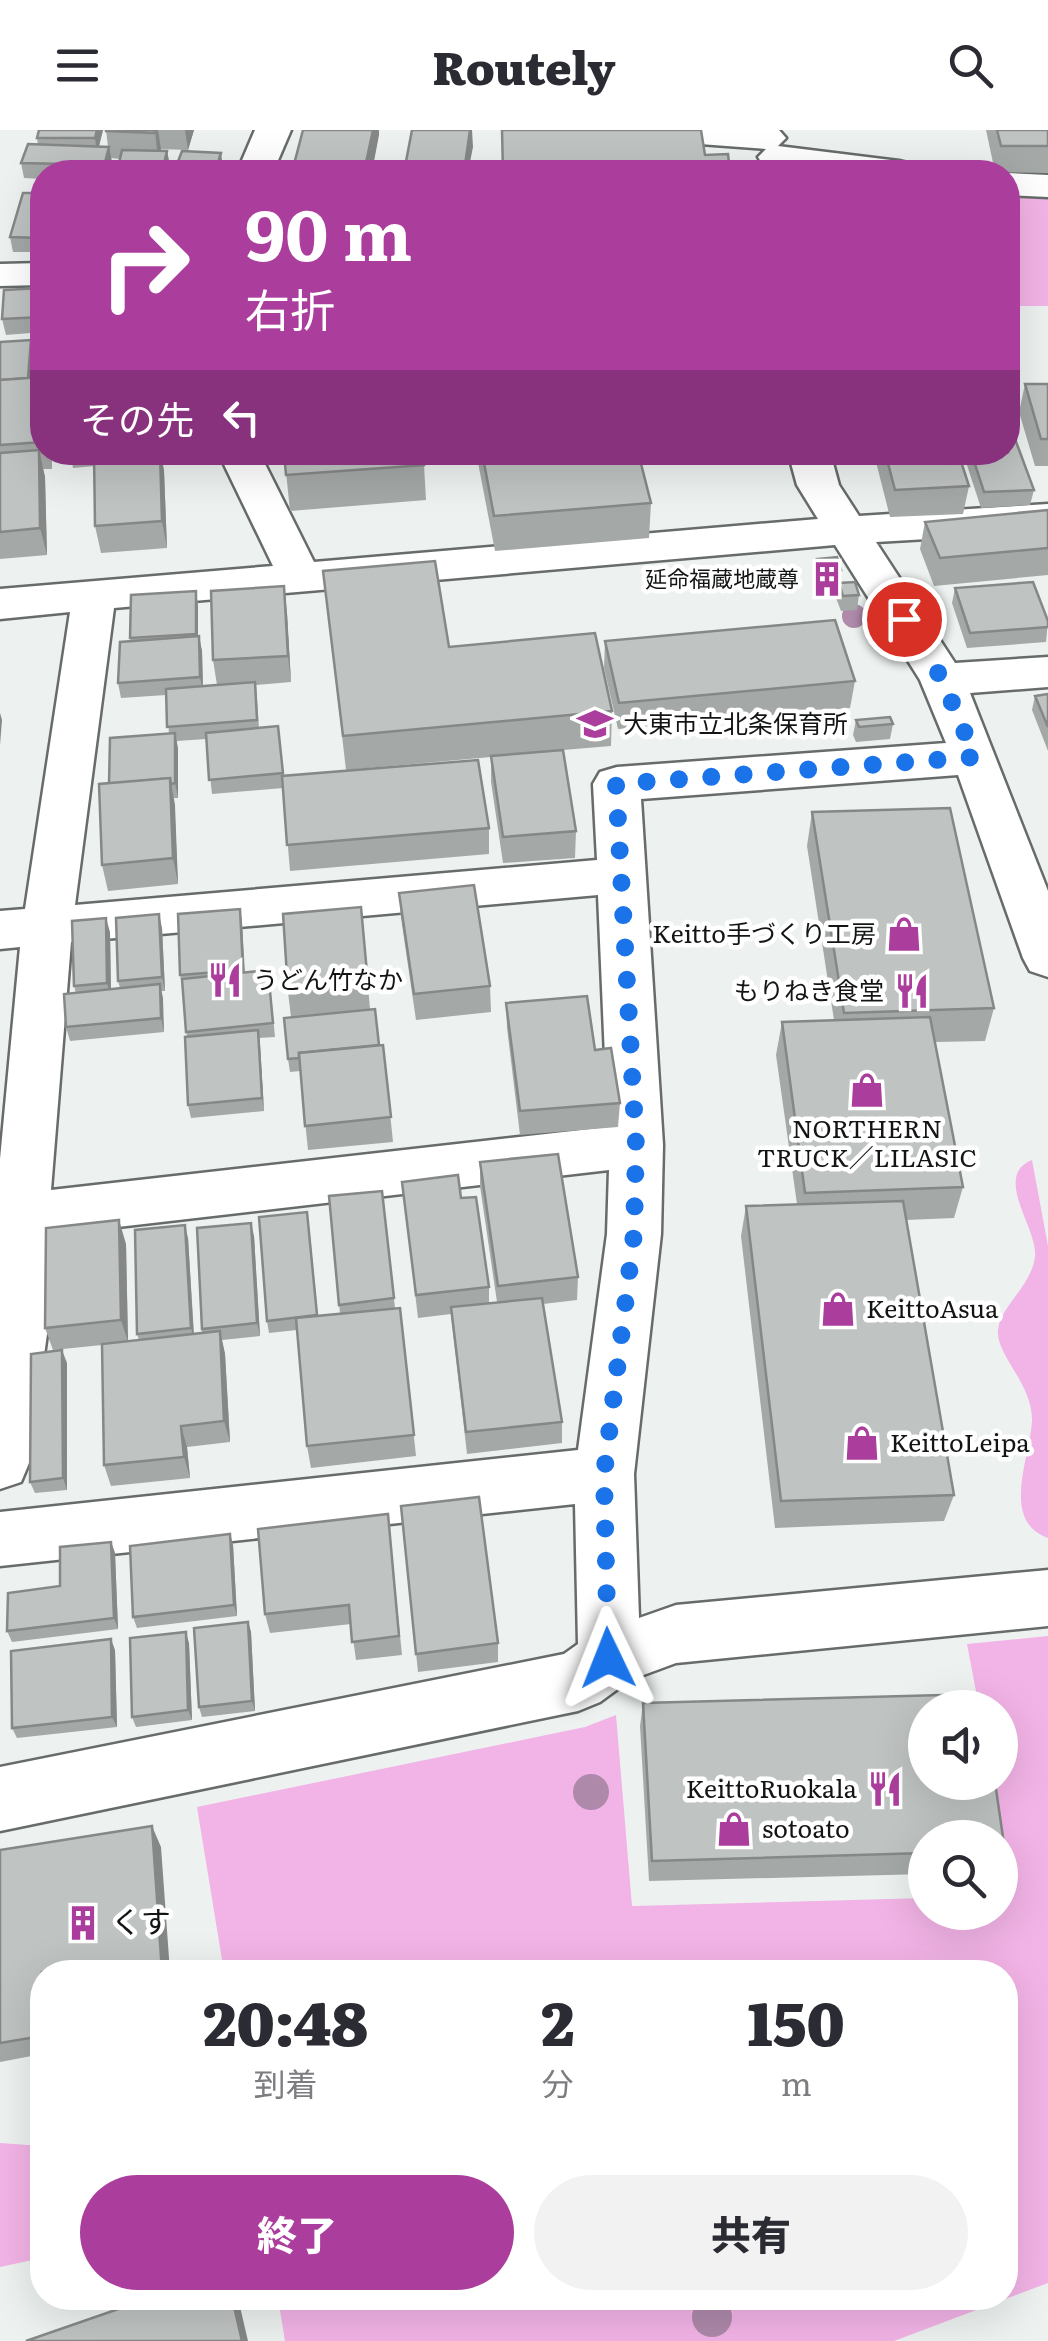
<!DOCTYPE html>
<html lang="ja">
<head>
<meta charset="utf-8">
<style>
	body { margin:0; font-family:Literata,"Noto Sans JP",serif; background:#f2f2f3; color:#2b2b33; height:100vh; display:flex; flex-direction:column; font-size:38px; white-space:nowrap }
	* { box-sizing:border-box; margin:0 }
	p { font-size:32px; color:#7c7c81 }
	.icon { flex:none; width:55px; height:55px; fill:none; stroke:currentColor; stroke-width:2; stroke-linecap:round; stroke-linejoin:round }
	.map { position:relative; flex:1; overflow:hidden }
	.side { position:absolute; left:30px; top:1830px; width:988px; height:350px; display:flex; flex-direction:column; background:#fff; border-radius:40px; box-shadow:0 10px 40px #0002 }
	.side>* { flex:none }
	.banner { position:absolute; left:30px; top:30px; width:990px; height:305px; border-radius:40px; box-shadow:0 10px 40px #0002; background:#ab3e9d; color:#fff; overflow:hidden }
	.tools { position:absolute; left:908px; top:1560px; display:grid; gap:20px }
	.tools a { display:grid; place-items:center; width:110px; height:110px; border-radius:50%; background:#fff; box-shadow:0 10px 40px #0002; font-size:50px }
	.pin { position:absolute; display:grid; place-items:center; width:85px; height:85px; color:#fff; margin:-42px; border:5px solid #fff; border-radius:50%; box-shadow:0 2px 10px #0007 }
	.me { position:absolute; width:110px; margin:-55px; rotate:358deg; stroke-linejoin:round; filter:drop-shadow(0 0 8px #0008) }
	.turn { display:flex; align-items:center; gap:35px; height:210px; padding:0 50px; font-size:45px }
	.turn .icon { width:130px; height:130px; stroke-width:2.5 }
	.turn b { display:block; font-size:70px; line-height:85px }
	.then { display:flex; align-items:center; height:95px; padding:0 50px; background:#0003; gap:20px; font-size:38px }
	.eta { display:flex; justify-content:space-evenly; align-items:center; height:170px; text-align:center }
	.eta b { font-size:60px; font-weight:800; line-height:70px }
	.primary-button { display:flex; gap:20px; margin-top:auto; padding:20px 50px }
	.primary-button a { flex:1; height:115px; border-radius:60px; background:#ab3e9d; color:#fff; font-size:40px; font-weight:800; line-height:115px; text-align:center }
	.primary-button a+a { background:#f2f2f3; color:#2b2b33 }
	header { display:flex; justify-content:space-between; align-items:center; height:130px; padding:0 50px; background:#fff; font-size:45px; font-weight:800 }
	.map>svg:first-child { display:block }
	.green { fill:#f2b3e6 }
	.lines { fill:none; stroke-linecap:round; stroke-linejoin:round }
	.minor-casing { stroke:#676b6a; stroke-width:5 }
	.minor { fill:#fff; fill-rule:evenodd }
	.tree { fill:#ae89aa }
	.wall { fill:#a4a8a7 }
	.shaded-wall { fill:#868888 }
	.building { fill:#bfc3c2; stroke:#868888; stroke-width:2.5 }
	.route { stroke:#1a73e8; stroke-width:18; stroke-dasharray:0 32.4 }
	.labels { text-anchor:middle; stroke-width:9; stroke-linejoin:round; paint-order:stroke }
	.far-poi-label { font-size:22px; fill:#131514; stroke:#fff; text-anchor:end }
	.poi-label { font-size:25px; fill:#131514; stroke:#fff; text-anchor:start }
	.near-poi-label { font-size:30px; fill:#131514; stroke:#fff; text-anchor:start }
</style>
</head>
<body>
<header><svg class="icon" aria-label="menu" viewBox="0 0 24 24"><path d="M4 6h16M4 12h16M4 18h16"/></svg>Routely<svg class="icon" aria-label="search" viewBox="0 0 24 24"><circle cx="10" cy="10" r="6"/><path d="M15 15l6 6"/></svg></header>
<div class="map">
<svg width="1048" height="2211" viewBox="0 0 1048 2211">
	<rect width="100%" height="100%" fill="#edf2f0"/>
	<g class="green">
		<polygon points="1008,62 1048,64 1048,176 1008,176"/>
		<path d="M1032 1030 1048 1116V1408C1000 1391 1030 1328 1032 1291 1033 1254 995 1224 998 1200 1000 1176 1032 1156 1035 1126 1038 1098 992 1046 1032 1030Z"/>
		<polygon points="1048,1506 1048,2153 894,2211 285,2211 278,2168 1005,2168 1005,1842 224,1842 197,1677 585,1597 616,1585 632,1776 925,1768 925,1782 1000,1782 1000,1766 1013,1765 992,1653 1000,1652 1000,1578 979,1577 967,1514"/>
		<polygon points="0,2013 42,2016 42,2128 0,2137"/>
	</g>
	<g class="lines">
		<defs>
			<g id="minor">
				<polygon points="255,0 291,0 273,42 237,42"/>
				<path d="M641 0H779L786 8 778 16 899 31 912 34 917 42C868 45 812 47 763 35L758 27 766 19 659 11 646 8Z"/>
				<polygon points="1008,43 1048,45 1048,67 1008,65"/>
				<polygon points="42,133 42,155 0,156 0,134"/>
				<path d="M218 322H259L314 432 818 389 797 355 788 322H830L839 355 859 386 1048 374V402L876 412 955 533 1048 527V557L970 563 1048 761V847L1030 841 1023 828 958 645 641 669 663 1015 661 1104 634 1344 639 1488 676 1475 1048 1440V1496L676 1533 630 1550 600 1572 578 1581 0 1701V1637L564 1524 578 1514 575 1374 0 1436V1382L578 1320 607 1104 609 1040 49 1105 47 1204 29 1333 21 1352 0 1359V1029L20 817 0 819V781L25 779 70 482 0 489V459L273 436ZM835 415 920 550 946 613 617 637 600 642 593 654 597 730 75 775 114 478ZM598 765 608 997 51 1060 71 812Z"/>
			</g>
		</defs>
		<use href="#minor" class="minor-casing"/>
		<use href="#minor" class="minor"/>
	</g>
	<g class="tree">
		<circle cx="854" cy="486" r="12"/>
		<circle cx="591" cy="1662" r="18"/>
		<circle cx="712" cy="2187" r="20"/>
	</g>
	<g class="wall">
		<polygon points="39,0 103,0 99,17 108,17 106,0 194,0 188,20 161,19 161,21 167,21 170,36 168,42 117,42 120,29 111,28 112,32 109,42 42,42 42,49 24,48 21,33 38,15 37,8"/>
		<polygon points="986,0 1048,0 1048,43 995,42"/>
		<polygon points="42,63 42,122 13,122 10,107"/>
		<polygon points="42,158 42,202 6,205 2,189"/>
		<polygon points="31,210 34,225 33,248 41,247 42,222 42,322 52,322 52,339 43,339 45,347 47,425 0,429 0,212"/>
		<polygon points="1025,254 1048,254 1048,336 1035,336 1019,282"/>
		<polygon points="70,322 161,322 164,341 167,418 101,423 95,396 95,336 73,338"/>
		<polygon points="284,322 424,335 426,370 290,381"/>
		<polygon points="476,322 638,322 651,373 649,408 495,421"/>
		<polygon points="876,322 958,322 969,356 963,384 890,387 875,328"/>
		<polygon points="965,322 1008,322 1034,360 1030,375 981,378 964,326"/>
		<polygon points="1048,380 1048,445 934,456 920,419 925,392"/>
		<polygon points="817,429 841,440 838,455 818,456 815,444"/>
		<polygon points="323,441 449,517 612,581 611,616 563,620 576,701 575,728 503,733 491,652 491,627 346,640"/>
		<polygon points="839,453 859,465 857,480 841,481 836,468"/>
		<polygon points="955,458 1048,491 1046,512 967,518 952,473"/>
		<polygon points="196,461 198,476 198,506 202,521 203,556 217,555 213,530 287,483 291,552 256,555 259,598 278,596 284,646 489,698 489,724 290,741 283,658 212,664 206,609 177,611 178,668 174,668 178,754 108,761 102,735 109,654 169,604 166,565 121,568 118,553 131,511 130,508"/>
		<polygon points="605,511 855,551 850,578 618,599 604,538"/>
		<polygon points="1048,564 1048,621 1032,580 1035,566"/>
		<polygon points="856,590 893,594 890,609 856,612 853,605"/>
		<polygon points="812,682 994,878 985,911 935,912 963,1057 954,1088 906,1090 954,1365 944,1391 775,1398 741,1106 746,1076 797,1074 776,925 782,892 834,890 807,716"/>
		<polygon points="399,763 490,856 491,882 416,890 401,788"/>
		<polygon points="361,777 370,879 291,887 288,862"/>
		<polygon points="240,779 242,793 245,842 268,840 270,854 275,907 259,908 264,981 191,988 188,975 187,907 183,859 180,845"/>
		<polygon points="162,798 165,861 161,861 164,902 70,911 66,897 76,863 74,856 110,802 111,859 120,858 118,851"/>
		<polygon points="506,873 595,920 620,973 618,997 520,1005 507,898"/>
		<polygon points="383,915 393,1012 308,1020 300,941 290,942 288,929"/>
		<polygon points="480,1032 578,1147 577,1170 543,1174 562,1292 562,1313 467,1324 451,1184 418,1188 402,1052 461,1068 489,1157 489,1173 497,1172 480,1056"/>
		<polygon points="382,1061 395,1178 400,1178 416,1326 311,1338 307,1316 297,1200 269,1203 267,1191 309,1095 318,1186 340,1184 329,1066"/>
		<polygon points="254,1106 260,1206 222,1210 225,1224 230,1312 187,1317 190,1348 111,1356 104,1335 102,1215 53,1220 45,1198 126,1114 128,1211 139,1210 137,1204 188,1108 194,1204 202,1203 202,1199"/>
		<polygon points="67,1233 67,1360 35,1363 30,1352"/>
		<polygon points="401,1376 498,1513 498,1532 418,1542"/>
		<polygon points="388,1384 402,1525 356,1530 351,1494 270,1503 265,1484"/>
		<polygon points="230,1404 233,1415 237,1486 137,1498 133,1487"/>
		<polygon points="111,1412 115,1423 118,1499 12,1512 7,1501"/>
		<polygon points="248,1492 251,1502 255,1581 202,1587 199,1577"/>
		<polygon points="189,1513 192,1590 136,1597 132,1587"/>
		<polygon points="115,1520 117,1597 17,1608 12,1598"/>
		<polygon points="981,1564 983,1578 925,1578 925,1652 995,1652 1005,1721 1000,1730 1000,1708 925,1708 925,1744 649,1751 640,1596 643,1573"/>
		<polygon points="161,1717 42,1842 42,1924 0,1932 0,1720"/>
	</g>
	<g class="shaded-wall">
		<polygon points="97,0 103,0 97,23 95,8"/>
		<polygon points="155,0 158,0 161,19 158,30"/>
		<polygon points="185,0 194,0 188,20"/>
		<polygon points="373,0 379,0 379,5 372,42 364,42"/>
		<polygon points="470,0 472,0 473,17 468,42 464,42"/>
		<polygon points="109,17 112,32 109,42 105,42 104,36"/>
		<polygon points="167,21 170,36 168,42 162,42"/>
		<polygon points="221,23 223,38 221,42 215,42"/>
		<polygon points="31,210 34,225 31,267 28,252"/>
		<polygon points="39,320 45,347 47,425 40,398"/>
		<polygon points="160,322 164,341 167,418 162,391"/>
		<polygon points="284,456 287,483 291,552 288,526"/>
		<polygon points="196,461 198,476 198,519 196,504"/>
		<polygon points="199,506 202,521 203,562 200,547"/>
		<polygon points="0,583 2,590 0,615"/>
		<polygon points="175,603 178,618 178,668 175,653"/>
		<polygon points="170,648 175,675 178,754 173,728"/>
		<polygon points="240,779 242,793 245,854 243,840"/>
		<polygon points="159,784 162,798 165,861 162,847"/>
		<polygon points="106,788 110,802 111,867 107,853"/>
		<polygon points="160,854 163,868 164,902 161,888"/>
		<polygon points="258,900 260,914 264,981 262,968"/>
		<polygon points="119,1090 126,1114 128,1212 121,1190"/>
		<polygon points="251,1093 254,1106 260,1206 257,1193"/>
		<polygon points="185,1095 188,1108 194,1210 191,1198"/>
		<polygon points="220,1201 225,1224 230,1312 224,1291"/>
		<polygon points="62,1220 67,1233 67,1360 63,1348"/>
		<polygon points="181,1296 187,1317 190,1348 184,1327"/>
		<polygon points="230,1404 233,1415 237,1486 234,1475"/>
		<polygon points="111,1412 115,1423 118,1499 114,1488"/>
		<polygon points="248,1492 251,1502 255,1581 252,1571"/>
		<polygon points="186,1502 189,1513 192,1590 188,1580"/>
		<polygon points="111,1509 115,1520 117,1597 112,1587"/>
		<polygon points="152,1696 161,1717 170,1842 162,1842"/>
		<polygon points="232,2168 238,2168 248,2211 242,2211"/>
	</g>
	<g class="building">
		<polygon points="39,0 97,0 95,8 37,8"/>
		<polygon points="106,0 155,0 154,3 106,1"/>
		<polygon points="303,0 373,0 364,42 292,42"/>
		<polygon points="412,0 470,0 464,42 404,42"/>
		<polygon points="502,0 701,0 705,25 728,24 730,42 503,42"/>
		<polygon points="997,0 1048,0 1048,16 1001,16"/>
		<polygon points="28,14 109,17 104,36 86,36 84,42 63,42 65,34 21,33"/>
		<polygon points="122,20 167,21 162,42 117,42"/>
		<polygon points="182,21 221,23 215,42 174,42"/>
		<polygon points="839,36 975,40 975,42 839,42"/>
		<polygon points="23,63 42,63 42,108 10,107"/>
		<polygon points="42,158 42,187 2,189 4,160"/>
		<polygon points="31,210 28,248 0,250 0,212"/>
		<polygon points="42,247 42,312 0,315 0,250"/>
		<polygon points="1025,254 1048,254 1048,309 1041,309"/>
		<polygon points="1008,309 1015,309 1034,360 984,362 971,322 1008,322"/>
		<polygon points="39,320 40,398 0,402 0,323"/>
		<polygon points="94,322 160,322 162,391 95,396"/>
		<polygon points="284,322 423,322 424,335 286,345"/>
		<polygon points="482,322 638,322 651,373 494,386"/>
		<polygon points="885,322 958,322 969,356 895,360"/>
		<polygon points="1048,380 1048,418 940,428 925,392"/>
		<polygon points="837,427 841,440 821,441 817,429"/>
		<polygon points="435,431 449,517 595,503 612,581 343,606 323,441"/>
		<polygon points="855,452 859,465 843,466 839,453"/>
		<polygon points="1033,452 1048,491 1048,497 970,503 955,458"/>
		<polygon points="284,456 288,526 213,530 211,461"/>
		<polygon points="196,461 196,504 130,508 131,465"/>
		<polygon points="835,490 855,551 619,573 605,511"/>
		<polygon points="199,506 200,547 118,553 120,512"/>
		<polygon points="255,552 257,590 167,597 166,559"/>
		<polygon points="1048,564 1048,597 1035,566"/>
		<polygon points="890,587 893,594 859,597 856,590"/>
		<polygon points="278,596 283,643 209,650 206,603"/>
		<polygon points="175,603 175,653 171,654 170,648 109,654 110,608"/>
		<polygon points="563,620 576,701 503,707 491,626"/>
		<polygon points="478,630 489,698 287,715 282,646"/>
		<polygon points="170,648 173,728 102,735 99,654"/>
		<polygon points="950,678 994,878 844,883 812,682"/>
		<polygon points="474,755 490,856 414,864 399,763"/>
		<polygon points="361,777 368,854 288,862 283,784"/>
		<polygon points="240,779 243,840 180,845 178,784"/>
		<polygon points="159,784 162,847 118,851 116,788"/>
		<polygon points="106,788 107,853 74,856 72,791"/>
		<polygon points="268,840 273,893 186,902 182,849"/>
		<polygon points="160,854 161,888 66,897 64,864"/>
		<polygon points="587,866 595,920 611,918 620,973 520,981 506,873"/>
		<polygon points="375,879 379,915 299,923 299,928 288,929 284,888"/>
		<polygon points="930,887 963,1057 805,1063 782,892"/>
		<polygon points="258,900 262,968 188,975 185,907"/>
		<polygon points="383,915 391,987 305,996 299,923"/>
		<polygon points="558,1024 578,1147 498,1156 480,1032"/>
		<polygon points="458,1045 461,1068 476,1067 489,1157 416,1165 402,1052"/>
		<polygon points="382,1061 394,1168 339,1175 329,1066"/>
		<polygon points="903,1071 954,1365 781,1371 746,1076"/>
		<polygon points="307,1082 317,1185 267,1191 259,1087"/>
		<polygon points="119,1090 121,1190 45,1198 46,1098"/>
		<polygon points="251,1093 257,1193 202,1199 197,1098"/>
		<polygon points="185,1095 191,1198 137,1204 135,1100"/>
		<polygon points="542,1168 562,1292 466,1302 451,1177"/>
		<polygon points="400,1178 414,1305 307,1316 296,1188"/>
		<polygon points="220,1201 224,1291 181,1296 184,1327 104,1335 102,1214"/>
		<polygon points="62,1220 63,1348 30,1352 31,1224"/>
		<polygon points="479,1367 498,1513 416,1524 401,1376"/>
		<polygon points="388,1384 399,1506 352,1512 349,1475 265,1484 258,1399"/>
		<polygon points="230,1404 234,1475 133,1487 130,1416"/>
		<polygon points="111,1412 114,1488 7,1501 8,1463 60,1456 60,1417"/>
		<polygon points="248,1492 252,1571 199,1577 194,1498"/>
		<polygon points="186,1502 188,1580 132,1587 130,1508"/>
		<polygon points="111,1509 112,1587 12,1598 11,1521"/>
		<polygon points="981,1564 983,1578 925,1578 925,1652 995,1652 1005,1721 1000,1721 1000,1708 925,1708 925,1723 652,1731 643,1573"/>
		<polygon points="152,1696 162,1842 42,1842 42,1906 0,1913 0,1720"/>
		<polygon points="150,2168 232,2168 242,2211 26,2211"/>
	</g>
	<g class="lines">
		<polyline class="route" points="608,1528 604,1344 634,1104 636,1015 616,654 975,627 942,549 904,489"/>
	</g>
	<defs>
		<symbol id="building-bare" viewBox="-9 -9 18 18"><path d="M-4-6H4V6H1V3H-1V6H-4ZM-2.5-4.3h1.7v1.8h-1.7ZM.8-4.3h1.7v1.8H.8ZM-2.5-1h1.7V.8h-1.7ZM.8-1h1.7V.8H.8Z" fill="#ab3e9d" stroke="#fff" stroke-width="2.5" paint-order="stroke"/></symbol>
		<symbol id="school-bare" viewBox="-9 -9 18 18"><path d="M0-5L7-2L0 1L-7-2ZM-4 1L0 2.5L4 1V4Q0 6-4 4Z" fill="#ab3e9d" stroke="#fff" stroke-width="2.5" paint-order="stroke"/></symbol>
		<symbol id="shop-bare" viewBox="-9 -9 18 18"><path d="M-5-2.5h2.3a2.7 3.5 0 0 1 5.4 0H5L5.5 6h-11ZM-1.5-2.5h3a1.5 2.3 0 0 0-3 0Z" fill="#ab3e9d" stroke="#fff" stroke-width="2.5" paint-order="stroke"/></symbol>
		<symbol id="restaurant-bare" viewBox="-9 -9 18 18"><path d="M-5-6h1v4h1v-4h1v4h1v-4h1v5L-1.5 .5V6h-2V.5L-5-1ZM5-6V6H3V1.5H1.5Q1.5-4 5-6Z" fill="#ab3e9d" stroke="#fff" stroke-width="2.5" paint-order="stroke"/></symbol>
	</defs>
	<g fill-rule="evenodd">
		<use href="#building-bare" x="802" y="424" width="50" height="50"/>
		<use href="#school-bare" x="570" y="569" width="50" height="50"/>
		<use href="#shop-bare" x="879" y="779" width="50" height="50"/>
		<use href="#restaurant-bare" x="200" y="825" width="50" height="50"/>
		<use href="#restaurant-bare" x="887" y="836" width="50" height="50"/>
		<use href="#shop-bare" x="842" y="935" width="50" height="50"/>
		<use href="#shop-bare" x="813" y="1154" width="50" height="50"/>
		<use href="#shop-bare" x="837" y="1288" width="50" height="50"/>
		<use href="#restaurant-bare" x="860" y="1634" width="50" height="50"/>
		<use href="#shop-bare" x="709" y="1674" width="50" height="50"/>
		<use href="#building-bare" x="58" y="1768" width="50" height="50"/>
	</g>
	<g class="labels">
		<g class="far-poi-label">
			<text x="799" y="457">延命福蔵地蔵尊</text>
		</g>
		<g class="poi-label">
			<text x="623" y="603">大東市立北条保育所</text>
			<text x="876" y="813" text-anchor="end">Keitto手づくり工房</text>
			<text x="253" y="859">うどん竹なか</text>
			<text x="884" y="870" text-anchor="end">もりねき食堂</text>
			<text x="867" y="1008" text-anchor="middle">NORTHERN<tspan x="867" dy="29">TRUCK／LILASIC</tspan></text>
			<text x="866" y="1188">KeittoAsua</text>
			<text x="890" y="1322">KeittoLeipa</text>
			<text x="857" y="1668" text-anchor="end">KeittoRuokala</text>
			<text x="762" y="1708">sotoato</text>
		</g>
		<g class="near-poi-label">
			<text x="111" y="1803">くす</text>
		</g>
	</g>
</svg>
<div class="tools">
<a><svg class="icon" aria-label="sound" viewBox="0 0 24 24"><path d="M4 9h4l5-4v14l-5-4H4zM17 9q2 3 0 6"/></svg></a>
<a><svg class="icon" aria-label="search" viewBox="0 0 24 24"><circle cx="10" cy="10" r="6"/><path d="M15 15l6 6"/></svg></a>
</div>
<div class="pin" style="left:904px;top:489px;background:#d93025"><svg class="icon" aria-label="arrive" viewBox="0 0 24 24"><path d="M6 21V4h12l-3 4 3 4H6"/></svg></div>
<svg class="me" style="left:608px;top:1528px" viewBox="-20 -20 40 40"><path d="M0-17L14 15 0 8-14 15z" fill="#1a73e8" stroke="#fff" stroke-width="4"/></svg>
<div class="banner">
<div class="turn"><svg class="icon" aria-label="right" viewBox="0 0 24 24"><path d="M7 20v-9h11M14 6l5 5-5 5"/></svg><div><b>90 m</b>右折</div></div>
<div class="then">その先<svg class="icon" aria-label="left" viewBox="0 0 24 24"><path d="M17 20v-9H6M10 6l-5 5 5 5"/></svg></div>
</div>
<section class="side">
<div class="eta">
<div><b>20:48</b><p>到着</p></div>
<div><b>2</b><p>分</p></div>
<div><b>150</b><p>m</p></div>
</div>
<div class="primary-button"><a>終了</a><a>共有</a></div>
</section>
</div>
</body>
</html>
